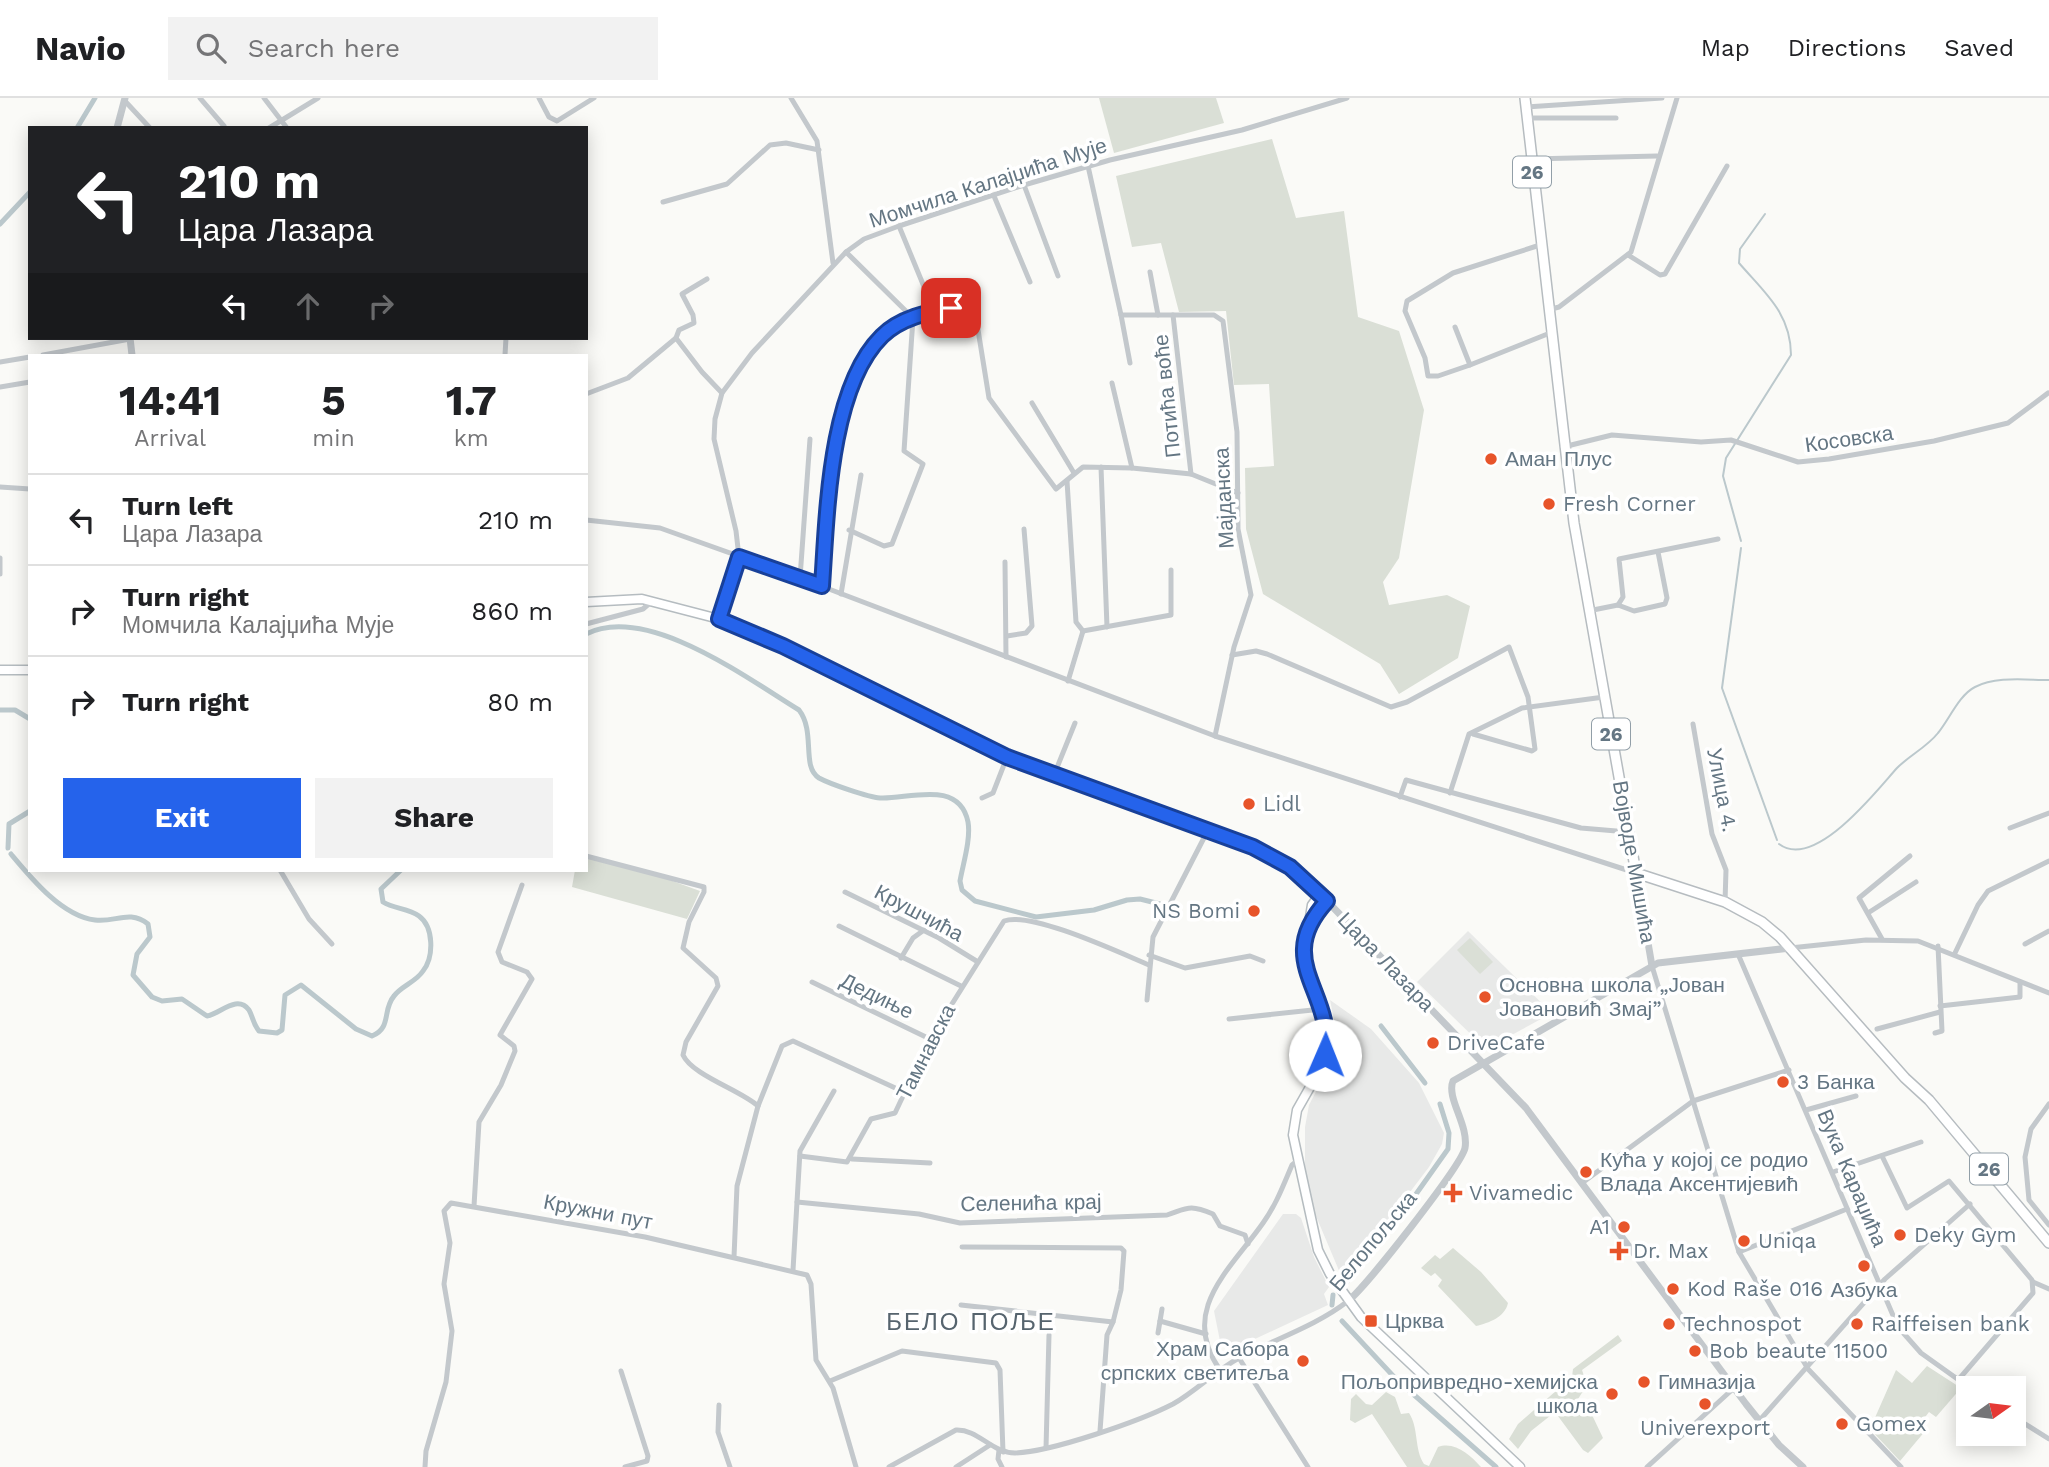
<!DOCTYPE html>
<html lang="en">
<head>
<meta charset="utf-8">
<style>
	body { margin:0; font-family:"Work Sans",sans-serif; background:#f2f2f2; color:#202124; height:100vh; display:flex; flex-direction:column; font-size:26px; white-space:nowrap }
	* { box-sizing:border-box; margin:0 }
	p { font-size:23px; color:#757577 }
	.icon { flex:none; width:38px; height:38px; fill:none; stroke:currentColor; stroke-width:2; stroke-linecap:round; stroke-linejoin:round }
	.map { position:relative; flex:1; overflow:hidden }
	.side { position:absolute; left:28px; top:256px; width:560px; height:518px; display:flex; flex-direction:column; background:#fff; border-radius:0px; box-shadow:0 4px 18px #0003 }
	.side>* { flex:none }
	.hud { position:absolute; left:28px; top:28px; width:560px; height:214px; border-radius:0px; box-shadow:0 4px 18px #0003; background:#202124; color:#fff; overflow:hidden }
	.needle { width:46px; rotate:76deg }
	.tools { position:absolute; left:1956px; top:1278px; display:grid; gap:14px }
	.tools a { display:grid; place-items:center; width:70px; height:70px; border-radius:0px; background:#fff; box-shadow:0 4px 18px #0003; font-size:35px }
	.pin { position:absolute; display:grid; place-items:center; width:60px; height:60px; color:#fff; margin:-30px; border-radius:14px; box-shadow:0 4px 10px #0006 }
	.me { position:absolute; width:77px; margin:-38px; rotate:1deg; stroke-linejoin:round; filter:drop-shadow(0 0 5px #0008) }
	.turn { display:flex; align-items:center; gap:24px; height:147px; padding:0 35px; font-size:32px }
	.turn .icon { width:91px; height:91px; stroke-width:2.5 }
	.turn b { display:block; font-size:49px; line-height:60px }
	.lanes { display:flex; align-items:center; height:66px; padding:0 35px; background:#0003; justify-content:center; gap:35px; direction:ltr }
	.lanes .off { opacity:.35 }
	.eta { display:flex; justify-content:space-evenly; align-items:center; height:119px; text-align:center }
	.eta b { font-size:42px; font-weight:700; line-height:49px }
	.button { display:flex; gap:14px; margin-top:auto; padding:14px 35px }
	.button a { flex:1; height:80px; border-radius:0px; background:#2563eb; color:#fff; font-size:28px; font-weight:700; line-height:80px; text-align:center }
	.button a+a { background:#f2f2f2; color:#202124 }
	ul { padding:0; list-style:none }
	li { display:flex; align-items:center; gap:21px; height:91px; padding:0 35px; border-top:2px solid #e0e0e0 }
	li div { flex:1 }
	li b { display:block; font-size:26px }
	li em { font-style:normal }
	header { display:flex; align-items:center; gap:42px; box-sizing:border-box; height:98px; padding:0 35px; background:#fff; border-bottom:2px solid #e0e0e0 }
	header strong { font-size:33px }
	nav { display:flex; gap:38px; margin-inline-start:auto; font-size:24px }
	.search { width:490px; height:63px; background:#f2f2f2; display:flex; align-items:center; gap:18px; box-sizing:border-box; padding:0 24px; border-radius:0px; color:#757577; font-size:26px }
	.map>svg:first-child { display:block }
	.built { fill:#e8e9e8 }
	.green { fill:#dadfd6 }
	.lines { fill:none; stroke-linecap:round; stroke-linejoin:round }
	.stream { stroke:#bbc8cc; stroke-width:2 }
	.canal { stroke:#bbc8cc; stroke-width:5 }
	.secondary-casing { stroke:#b5bcc0; stroke-width:11 }
	.primary-casing { stroke:#b6bcc0; stroke-width:12 }
	.minor { stroke:#c3c8cc; stroke-width:5 }
	.tertiary { stroke:#c3c8cc; stroke-width:7 }
	.secondary { stroke:#fff; stroke-width:8 }
	.primary { stroke:#fff; stroke-width:9 }
	.route-casing { stroke:#184099; stroke-width:18 }
	.route { stroke:#2563eb; stroke-width:12 }
	.poi-dot { fill:#e7542a; stroke:#fff; stroke-width:2.5 }
	.labels { text-anchor:middle; stroke-width:7; stroke-linejoin:round; paint-order:stroke }
	.shield { fill:#fff; stroke:#929fa8; stroke-width:2 }
	.shield-label { font-size:19px; font-weight:bold; fill:#647683 }
	.street-label { font-size:21px; fill:#647683; stroke:#fff }
	.poi-label { font-size:21px; fill:#647683; stroke:#fff; text-anchor:start }
	.quarter-label { font-size:24px; letter-spacing:2px; fill:#56646e; stroke:#fff }
</style>
</head>
<body>
<header>
<strong>Navio</strong>
<div class="search"><svg class="icon" aria-label="search" viewBox="0 0 24 24"><circle cx="10" cy="10" r="6"/><path d="M15 15l6 6"/></svg>Search here</div>
<nav><a>Map</a><a>Directions</a><a>Saved</a></nav>
</header>
<div class="map">
<svg width="2049" height="1369" viewBox="0 0 2049 1369">
	<rect width="100%" height="100%" fill="#fafaf7"/>
	<g class="built">
		<polygon points="1468,833 1552,915 1486,951 1417,884"/>
		<polygon points="1330,902 1371,931 1419,985 1444,1035 1442,1046 1429,1069 1343,1182 1313,1111 1305,1068 1305,1029 1309,1007 1334,959 1335,927"/>
		<polygon points="1283,1116 1296,1116 1301,1120 1314,1159 1329,1189 1324,1196 1328,1207 1227,1254 1220,1243 1214,1213"/>
	</g>
	<g class="green">
		<polygon points="1099,0 1216,0 1224,25 1114,55"/>
		<polygon points="1272,41 1296,120 1344,113 1358,219 1399,233 1424,312 1399,460 1383,484 1389,507 1447,497 1470,508 1458,560 1399,596 1380,566 1263,496 1246,431 1245,370 1274,368 1269,286 1234,287 1226,213 1179,214 1161,145 1132,149 1116,78"/>
		<polygon points="586,760 645,773 700,793 687,821 572,789 575,772 586,772"/>
		<polygon points="1470,840 1493,864 1480,876 1457,852"/>
		<path d="M1453 1150 1481 1174 1508 1205C1505 1219 1489 1225 1476 1228L1438 1188 1442 1182 1435 1175 1431 1178 1421 1170 1435 1157 1440 1161Z"/>
		<polygon points="1618,1237 1622,1243 1582,1272 1587,1287 1578,1301 1593,1319 1603,1340 1588,1355 1583,1352 1555,1314 1531,1333 1518,1351 1509,1341 1518,1326 1572,1279 1573,1271"/>
		<polygon points="1927,1268 1961,1290 1936,1319 1929,1314 1919,1327 1926,1332 1900,1363 1870,1331 1896,1272 1912,1285"/>
		<path d="M1386 1294 1395 1299 1401 1316 1409 1315C1419 1330 1414 1351 1424 1366L1429 1368 1438 1349C1455 1343 1470 1357 1481 1369H1407L1372 1316 1355 1325 1350 1322 1351 1301 1356 1296 1366 1306 1372 1307Z"/>
	</g>
	<g class="lines">
		<g class="stream">
			<path d="M1741 443 1723 378 1726 360 1791 257C1791 215 1764 194 1739 165L1740 151 1765 116"/>
			<polyline points="1741,450 1722,590 1777,742"/>
			<path d="M1779 746C1815 773 1877 692 1897 670 1910 657 1927 649 1938 635 1949 622 1959 597 1975 589 1996 578 2025 582 2049 582"/>
		</g>
		<g class="canal">
			<polyline points="77,30 95,0"/>
			<polyline points="0,126 30,94"/>
			<path d="M586 536C647 505 748 581 799 612 816 634 801 669 819 680 830 686 868 699 880 700 906 702 959 680 968 724 971 741 963 766 960 783L962 792 975 803 1036 819 1094 812 1127 802 1140 801 1160 806"/>
			<polyline points="0,612 15,612 30,621"/>
			<polyline points="8,750 9,726 30,713"/>
			<path d="M11 756C31 780 62 818 95 822 115 825 129 811 148 826L150 839 137 856 133 877 152 899 162 903 182 901 207 918C220 916 237 896 249 912 253 919 253 926 259 933L277 935 282 932 285 897 301 887 356 931 372 938C392 930 382 912 394 898 401 888 416 884 423 873 434 859 434 829 419 818 408 810 394 811 383 804L381 791 401 772"/>
			<polyline points="1381,928 1425,985"/>
			<polyline points="1404,1113 1448,1051 1449,1035 1440,1006"/>
			<polyline points="1342,1190 1390,1130"/>
			<polyline points="1332,1207 1333,1197"/>
			<polyline points="1342,1223 1396,1281 1496,1369"/>
		</g>
		<defs>
			<g id="secondary">
				<polyline points="586,504 642,501 719,521 791,551 1007,659 1265,755 1299,775 1327,803 1310,823"/>
				<polyline points="0,572 30,572"/>
				<polyline points="1320,796 1312,807 1303,861 1306,877 1325,919 1327,948 1322,968 1297,1012 1293,1037 1318,1152 1330,1176 1361,1219 1520,1369"/>
			</g>
			<polyline id="primary" points="1525,0 1574,425 1636,775 1725,804 1762,824 1780,839 1905,980 1929,1002 2049,1145"/>
		</defs>
		<use href="#secondary" class="secondary-casing"/>
		<use href="#primary" class="primary-casing"/>
		<g class="minor">
			<polyline points="200,0 224,28"/>
			<polyline points="264,0 287,30"/>
			<polyline points="539,0 549,19 557,23 594,0"/>
			<polyline points="791,0 817,43 833,165"/>
			<polyline points="124,2 150,30"/>
			<polyline points="1526,9 1662,0"/>
			<polyline points="1527,20 1616,20"/>
			<polyline points="269,30 318,0"/>
			<polyline points="1531,61 1657,58"/>
			<polyline points="1088,68 1121,217 1214,217 1223,223 1237,334 1238,431 1251,497 1234,549 1215,638"/>
			<polyline points="1024,87 1058,178"/>
			<polyline points="994,98 1030,184"/>
			<polyline points="663,104 727,86 770,47 786,45 819,52"/>
			<polyline points="899,128 934,213"/>
			<polyline points="846,154 913,220 904,353 923,366 892,446 884,448 849,432"/>
			<polyline points="1628,157 1660,177 1665,176 1727,68"/>
			<polyline points="1150,174 1158,217"/>
			<polyline points="1548,212 1559,209 1631,154 1677,0"/>
			<polyline points="1121,217 1130,265"/>
			<polyline points="1173,217 1191,376"/>
			<polyline points="1455,229 1470,267 1550,235"/>
			<polyline points="676,240 702,274 722,295"/>
			<polyline points="43,257 130,241"/>
			<polyline points="505,257 506,240"/>
			<polyline points="0,264 30,259"/>
			<polyline points="1470,267 1438,278 1428,278 1425,260 1405,213 1407,203 1453,175 1540,147"/>
			<polyline points="0,289 30,284"/>
			<polyline points="586,296 628,280 676,240 679,232 694,225 693,217 682,196 707,181"/>
			<polyline points="1032,305 1074,375"/>
			<polyline points="1563,349 1612,337 1701,344 1731,342 1798,364 1829,361 1934,343 2008,325 2048,295"/>
			<polyline points="1101,369 1107,529"/>
			<polyline points="1132,370 1191,376 1238,395"/>
			<polyline points="1067,383 1076,524 1083,533"/>
			<polyline points="0,389 30,391"/>
			<polyline points="586,422 660,430 800,480 1215,638 1636,775"/>
			<polyline points="1005,464 1006,559"/>
			<polyline points="0,476 0,460"/>
			<polyline points="800,480 810,341"/>
			<path d="M822 488C828 418 829 286 884 236 896 226 912 220 927 215 941 211 960 206 974 207L989 300 1056 391 1083 369 1132 370 1112 285"/>
			<polyline points="841,496 861,377"/>
			<polyline points="1618,507 1623,499 1619,461 1718,441"/>
			<polyline points="1588,513 1618,507 1634,513 1665,506 1667,500 1658,454"/>
			<polyline points="719,521 739,459 736,433 714,341 715,321 722,295 752,255 846,154 864,141 899,128 1024,87 1110,62 1242,32 1347,0"/>
			<polyline points="586,526 643,511 651,504"/>
			<polyline points="1083,533 1171,517 1171,472"/>
			<polyline points="1007,538 1026,535 1032,528 1024,431"/>
			<polyline points="1232,557 1256,553 1267,556 1391,609 1407,604 1509,549 1528,599 1535,651 1532,653 1473,636"/>
			<polyline points="1068,583 1083,533"/>
			<polyline points="1693,626 1712,736 1726,772 1725,804"/>
			<polyline points="1054,677 1075,625"/>
			<polyline points="1450,695 1469,636 1522,610 1604,599"/>
			<polyline points="1400,699 1406,682 1581,730 1628,734"/>
			<polyline points="982,700 993,695 1007,659"/>
			<polyline points="2010,730 2049,715"/>
			<path d="M586 758 704 789V794L689 824 683 850 716 880 718 888 686 944 683 957C692 977 740 992 758 1008"/>
			<polyline points="280,772 309,821 332,846"/>
			<polyline points="845,794 939,840 978,864"/>
			<polyline points="1868,815 1916,784"/>
			<polyline points="839,828 961,888"/>
			<polyline points="1882,841 1859,800 1910,758"/>
			<polyline points="2025,846 2049,833"/>
			<polyline points="1790,850 1866,842 1918,843 2049,895"/>
			<polyline points="1955,855 1978,807 1988,793 2049,763"/>
			<polyline points="1738,856 1898,1229 1921,1255 1970,1290"/>
			<polyline points="1149,857 1185,870 1250,858 1263,863"/>
			<polyline points="901,860 913,840 924,832"/>
			<polyline points="1652,868 1739,1154 1808,1271 1901,1369"/>
			<polyline points="812,884 930,941"/>
			<polyline points="1147,902 1153,839 1207,734"/>
			<polyline points="1940,908 2020,899 2020,884"/>
			<polyline points="1229,921 1322,911"/>
			<polyline points="1877,931 1940,914"/>
			<polyline points="1935,935 1942,933 1938,848"/>
			<polyline points="2049,1006 2031,1031 2025,1059 2029,1102 2049,1127"/>
			<polyline points="1806,1012 1856,998"/>
			<path d="M800 1058 847 1064 871 1021 895 1015 930 941 1004 823C1031 813 1120 855 1149 867"/>
			<polyline points="1882,1058 1907,1110 1949,1083 2032,1182 2033,1195 1959,1281"/>
			<polyline points="852,1061 930,1065"/>
			<polyline points="1833,1074 1921,1044"/>
			<polyline points="1582,1085 1693,1003 1789,972"/>
			<path d="M797 1104 919 1116 960 1125 1167 1117C1188 1110 1189 1106 1213 1116L1220 1128 1245 1137 1248 1146"/>
			<polyline points="474,1108 479,1024 501,987 515,953 514,948 500,937 532,881 527,874 502,864 498,854 522,787"/>
			<polyline points="962,1149 1121,1150 1124,1153 1121,1192 1113,1224 1107,1237 1100,1333"/>
			<polyline points="1739,1154 1847,1111"/>
			<polyline points="734,1159 737,1088 758,1008 782,948 793,943 904,994"/>
			<polyline points="793,1172 800,1053 834,993"/>
			<polyline points="2033,1184 2049,1191"/>
			<polyline points="961,1207 1113,1224"/>
			<polyline points="1160,1223 1206,1236"/>
			<polyline points="1158,1235 1162,1211"/>
			<polyline points="1239,1260 1308,1369"/>
			<path d="M1220 1272C1178 1212 1231 1171 1263 1125 1276 1107 1283 1088 1292 1067L1297 1063"/>
			<polyline points="621,1273 648,1358 647,1363 625,1369"/>
			<polyline points="830,1283 902,1253 996,1265 1000,1272 1003,1354"/>
			<polyline points="719,1307 718,1334 730,1369"/>
			<polyline points="2014,1319 2049,1341"/>
			<polyline points="1759,1323 1885,1181 1970,1106"/>
			<polyline points="1046,1350 1049,1237"/>
			<polyline points="999,1352 998,1361 1002,1369"/>
			<polyline points="425,1369 426,1353 446,1284 452,1233 444,1186 450,1145 444,1113 451,1105 645,1139 807,1177 811,1186 816,1262 833,1290 856,1369"/>
			<path d="M889 1369 956 1332C978 1331 992 1355 1015 1355 1051 1354 1140 1323 1173 1306 1196 1293 1215 1273 1239 1260 1275 1241 1316 1228 1348 1203"/>
			<polyline points="956,1369 990,1347"/>
			<polyline points="1647,1369 1734,1290"/>
		</g>
		<g class="tertiary">
			<polyline points="117,30 125,0"/>
			<polyline points="130,240 132,257"/>
			<polyline points="1636,775 1652,868"/>
			<polyline points="1327,803 1526,1010 1746,1306 1779,1347 1803,1369"/>
			<path d="M1348 1203C1366 1189 1461 1068 1465 1050 1469 1027 1446 1000 1453 983L1658 865 1790 850"/>
		</g>
		<use href="#secondary" class="secondary"/>
		<use href="#primary" class="primary"/>
	</g>
	<g class="lines">
		<defs>
			<path id="route" d="M951 210C928 214 900 220 882 238 829 290 827 417 822 488L739 459 719 521 783 548 1007 659 1253 749 1290 769 1327 803C1271 864 1336 894 1325 957"/>
		</defs>
		<use href="#route" class="route-casing"/>
		<use href="#route" class="route"/>
	</g>
	<g class="poi-dot">
		<circle cx="1491" cy="361" r="7"/>
		<circle cx="1549" cy="406" r="7"/>
		<circle cx="1249" cy="706" r="7"/>
		<circle cx="1254" cy="813" r="7"/>
		<circle cx="1485" cy="899" r="7"/>
		<circle cx="1433" cy="945" r="7"/>
		<circle cx="1783" cy="984" r="7"/>
		<circle cx="1586" cy="1074" r="7"/>
		<path d="M1449.5 1084.5h7v7h7v7h-7v7h-7v-7h-7v-7h7z"/>
		<circle cx="1624" cy="1129" r="7"/>
		<circle cx="1900" cy="1137" r="7"/>
		<circle cx="1744" cy="1143" r="7"/>
		<path d="M1615.5 1142.5h7v7h7v7h-7v7h-7v-7h-7v-7h7z"/>
		<circle cx="1864" cy="1168" r="7"/>
		<circle cx="1673" cy="1191" r="7"/>
		<rect x="1364" y="1216" width="14" height="14" rx="3.5"/>
		<circle cx="1669" cy="1226" r="7"/>
		<circle cx="1857" cy="1226" r="7"/>
		<circle cx="1695" cy="1253" r="7"/>
		<circle cx="1303" cy="1263" r="7"/>
		<circle cx="1644" cy="1284" r="7"/>
		<circle cx="1612" cy="1296" r="7"/>
		<circle cx="1705" cy="1306" r="7"/>
		<circle cx="1842" cy="1326" r="7"/>
	</g>
	<g class="labels">
		<g class="shield">
			<rect x="1513" y="58.5" width="38" height="31" rx="5"/>
			<rect x="1592" y="620.5" width="38" height="31" rx="5"/>
			<rect x="1970" y="1055.5" width="38" height="31" rx="5"/>
		</g>
		<g class="shield-label">
			<text x="1532" y="81">26</text>
			<text x="1611" y="643">26</text>
			<text x="1989" y="1078">26</text>
		</g>
		<g class="street-label">
			<text transform="translate(988 85) rotate(-18)" y="7">Момчила Калајџића Мује</text>
			<text transform="translate(1167 298) rotate(-96)" y="7">Потића воће</text>
			<text transform="translate(1849 341) rotate(-8)" y="7">Косовска</text>
			<text transform="translate(1224 400) rotate(-93)" y="7">Мајданска</text>
			<text transform="translate(1722 692) rotate(79)" y="7">Улица 4.</text>
			<text transform="translate(1634 764) rotate(80)" y="7">Војводе Мишића</text>
			<text transform="translate(919 815) rotate(28)" y="7">Крушчића</text>
			<text transform="translate(1386 864) rotate(46)" y="7">Цара Лазара</text>
			<text transform="translate(877 898) rotate(26)" y="7">Дедиње</text>
			<text transform="translate(926 954) rotate(-63)" y="7">Тамнавска</text>
			<text transform="translate(1852 1080) rotate(67)" y="7">Вука Караџића</text>
			<text transform="translate(1031 1105) rotate(-1)" y="7">Селенића крај</text>
			<text transform="translate(598 1114) rotate(11)" y="7">Кружни пут</text>
			<text transform="translate(1373 1143) rotate(-50)" y="7">Белопољска</text>
		</g>
		<g class="poi-label">
			<text x="1505" y="368">Аман Плус</text>
			<text x="1563" y="413">Fresh Corner</text>
			<text x="1263" y="713">Lidl</text>
			<text x="1240" y="820" text-anchor="end">NS Bomi</text>
			<text x="1499" y="894">Основна школа „Јован<tspan x="1499" dy="24">Јовановић Змај”</tspan></text>
			<text x="1447" y="952">DriveCafe</text>
			<text x="1797" y="991">3 Банка</text>
			<text x="1600" y="1069">Кућа у којој се родио<tspan x="1600" dy="24">Влада Аксентијевић</tspan></text>
			<text x="1469" y="1102">Vivamedic</text>
			<text x="1610" y="1136" text-anchor="end">A1</text>
			<text x="1914" y="1144">Deky Gym</text>
			<text x="1758" y="1150">Uniqa</text>
			<text x="1633" y="1160">Dr. Max</text>
			<text x="1687" y="1198">Kod Raše 016</text>
			<text x="1864" y="1199" text-anchor="middle">Азбука</text>
			<text x="1385" y="1230">Црква</text>
			<text x="1683" y="1233">Technospot</text>
			<text x="1871" y="1233">Raiffeisen bank</text>
			<text x="1289" y="1258" text-anchor="end">Храм Сабора<tspan x="1289" dy="24">српских светитеља</tspan></text>
			<text x="1709" y="1260">Bob beaute 11500</text>
			<text x="1598" y="1291" text-anchor="end">Пољопривредно-хемијска<tspan x="1598" dy="24">школа</tspan></text>
			<text x="1658" y="1291">Гимназија</text>
			<text x="1856" y="1333">Gomex</text>
			<text x="1705" y="1337" text-anchor="middle">Univerexport</text>
		</g>
		<g class="quarter-label">
			<text x="971" y="1232">БЕЛО ПОЉЕ</text>
		</g>
	</g>
</svg>
<div class="tools">
<a><svg class="needle" viewBox="-14 -14 28 28"><path d="M0-13l5 13h-10z" fill="#e53935"/><path d="M0 13l5-13h-10z" fill="#757577"/></svg></a>
</div>
<div class="pin" style="left:951px;top:210px;background:#d93025"><svg class="icon" aria-label="arrive" viewBox="0 0 24 24"><path d="M6 21V4h12l-3 4 3 4H6"/></svg></div>
<svg class="me" style="left:1325px;top:957px" viewBox="-20 -20 40 40"><circle r="19" fill="#fff"/><path d="M0-13L10 11 0 6-10 11z" fill="#2563eb"/></svg>
<div class="hud">
<div class="turn"><svg class="icon" aria-label="left" viewBox="0 0 24 24"><path d="M17 20v-9H6M10 6l-5 5 5 5"/></svg><div><b>210 m</b>Цара Лазара</div></div>
<div class="lanes"><svg class="icon" aria-label="left" viewBox="0 0 24 24"><path d="M17 20v-9H6M10 6l-5 5 5 5"/></svg><svg class="icon off" aria-label="ahead" viewBox="0 0 24 24"><path d="M12 20V5M6 11l6-6 6 6"/></svg><svg class="icon off" aria-label="right" viewBox="0 0 24 24"><path d="M7 20v-9h11M14 6l5 5-5 5"/></svg></div>
</div>
<section class="side">
<div class="eta">
<div><b>14:41</b><p>Arrival</p></div>
<div><b>5</b><p>min</p></div>
<div><b>1.7</b><p>km</p></div>
</div>
<ul>
<li><svg class="icon" aria-label="left" viewBox="0 0 24 24"><path d="M17 20v-9H6M10 6l-5 5 5 5"/></svg><div><b>Turn left</b><p>Цара Лазара</p></div><em>210 m</em></li>
<li><svg class="icon" aria-label="right" viewBox="0 0 24 24"><path d="M7 20v-9h11M14 6l5 5-5 5"/></svg><div><b>Turn right</b><p>Момчила Калајџића Мује</p></div><em>860 m</em></li>
<li><svg class="icon" aria-label="right" viewBox="0 0 24 24"><path d="M7 20v-9h11M14 6l5 5-5 5"/></svg><div><b>Turn right</b></div><em>80 m</em></li>
</ul>
<div class="button"><a>Exit</a><a>Share</a></div>
</section>
</div>
</body>
</html>
